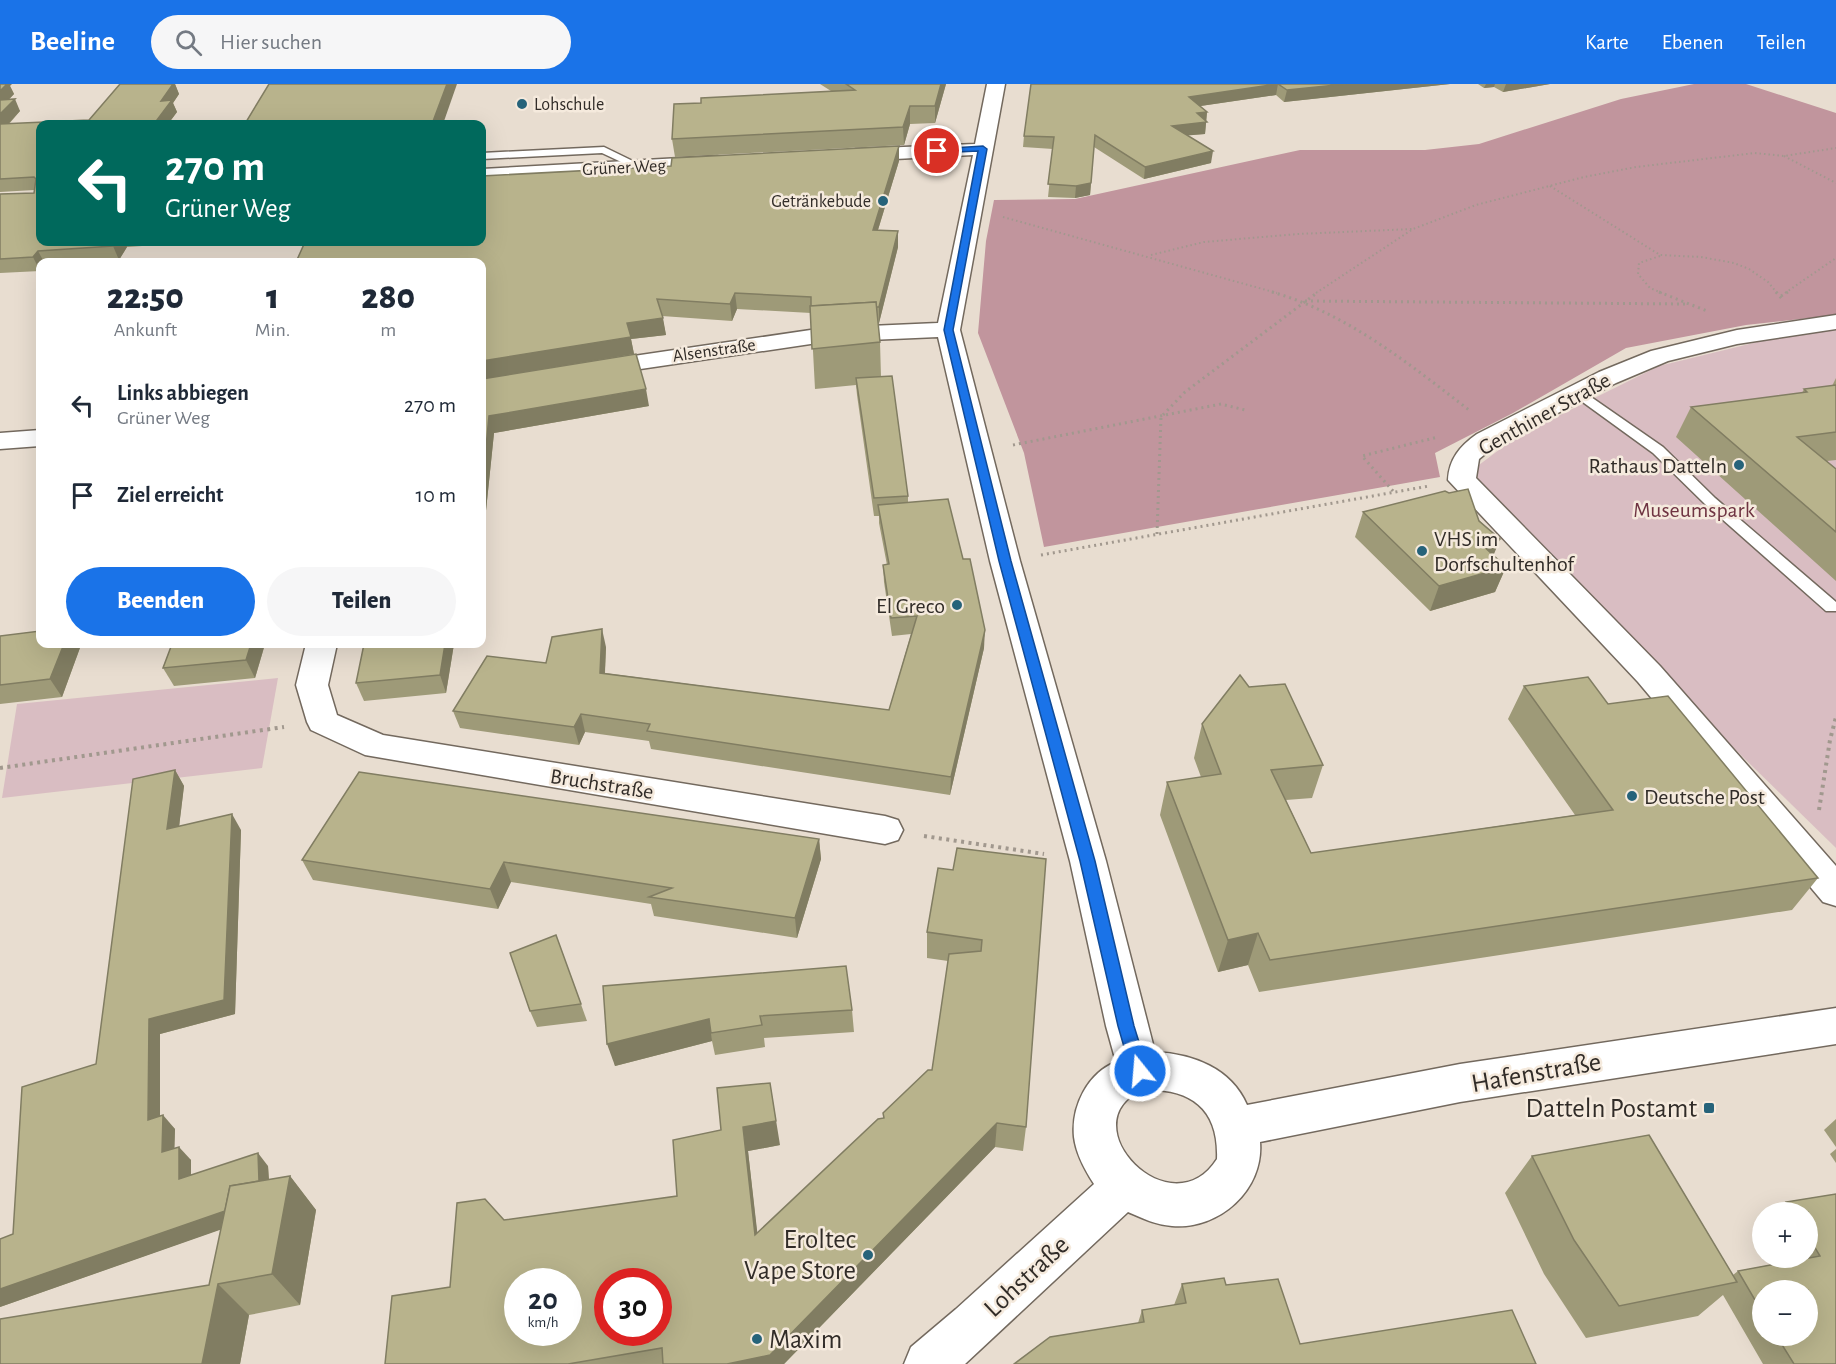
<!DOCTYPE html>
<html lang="de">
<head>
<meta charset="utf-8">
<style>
	body { margin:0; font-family:"Alegreya Sans",sans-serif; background:#f6f6f7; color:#1f2937; height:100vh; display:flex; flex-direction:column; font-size:22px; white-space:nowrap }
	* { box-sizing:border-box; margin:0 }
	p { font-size:20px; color:#747a83 }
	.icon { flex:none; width:33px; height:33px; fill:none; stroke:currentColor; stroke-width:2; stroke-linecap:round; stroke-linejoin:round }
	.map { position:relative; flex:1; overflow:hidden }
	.side { position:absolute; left:36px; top:174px; width:450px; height:390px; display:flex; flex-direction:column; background:#fff; border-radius:12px; box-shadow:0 6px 24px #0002 }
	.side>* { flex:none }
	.top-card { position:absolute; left:36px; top:36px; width:450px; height:126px; border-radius:12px; box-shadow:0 6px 24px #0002; background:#00695c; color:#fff; overflow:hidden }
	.fabs { position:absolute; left:1752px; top:1118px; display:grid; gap:12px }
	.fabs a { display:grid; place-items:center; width:66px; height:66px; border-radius:50%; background:#fff; box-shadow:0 6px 24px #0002; font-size:30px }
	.speed { position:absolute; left:504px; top:1184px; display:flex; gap:12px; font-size:30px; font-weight:700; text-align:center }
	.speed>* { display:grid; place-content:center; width:78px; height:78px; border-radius:50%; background:#fff; box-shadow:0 6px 24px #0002; line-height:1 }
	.speed small { font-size:15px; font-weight:400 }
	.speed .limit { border:9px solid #d22; background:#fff; color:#111 }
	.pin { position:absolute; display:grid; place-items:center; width:51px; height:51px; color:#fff; margin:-26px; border:3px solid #fff; border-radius:50%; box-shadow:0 2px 6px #0007 }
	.me { position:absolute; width:66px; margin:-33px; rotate:343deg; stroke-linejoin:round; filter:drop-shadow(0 0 4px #0008) }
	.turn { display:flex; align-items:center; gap:21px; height:126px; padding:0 30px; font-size:27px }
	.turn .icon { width:78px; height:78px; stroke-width:2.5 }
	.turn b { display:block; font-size:42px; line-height:51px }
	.eta { display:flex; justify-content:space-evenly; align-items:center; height:102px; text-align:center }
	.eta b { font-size:36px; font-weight:800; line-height:42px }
	.primary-button { display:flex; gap:12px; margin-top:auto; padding:12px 30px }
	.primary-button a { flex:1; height:69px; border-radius:36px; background:#1a73e8; color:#fff; font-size:24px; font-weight:800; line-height:69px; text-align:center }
	.primary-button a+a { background:#f6f6f7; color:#1f2937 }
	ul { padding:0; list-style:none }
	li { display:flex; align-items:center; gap:18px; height:90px; padding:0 30px }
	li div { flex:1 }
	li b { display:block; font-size:22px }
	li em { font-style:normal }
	header { display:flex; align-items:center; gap:36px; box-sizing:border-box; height:84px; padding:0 30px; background:#1a73e8; color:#fff }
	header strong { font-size:28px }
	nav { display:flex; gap:33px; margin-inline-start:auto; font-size:21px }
	.search { width:420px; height:54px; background:#f6f6f7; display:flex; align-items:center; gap:15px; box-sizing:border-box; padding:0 21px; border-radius:33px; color:#747a83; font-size:22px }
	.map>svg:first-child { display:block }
	.green { fill:#d9bdc2 }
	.forest { fill:#c1959d }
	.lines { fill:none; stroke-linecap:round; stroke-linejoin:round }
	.service-casing { stroke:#73695e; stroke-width:3 }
	.minor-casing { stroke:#73695e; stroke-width:3 }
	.path-far2 { stroke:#a1988e; stroke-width:2; stroke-dasharray:1.5 3; stroke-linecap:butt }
	.path-far1 { stroke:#a1988e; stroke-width:3; stroke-dasharray:2 4; stroke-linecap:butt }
	.path { stroke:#a1988e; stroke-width:4; stroke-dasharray:3 4.5; stroke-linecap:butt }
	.service { fill:#fff; fill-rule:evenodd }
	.minor { fill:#fff; fill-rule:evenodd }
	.wall { fill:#9e9a78; fill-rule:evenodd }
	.shaded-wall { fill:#817d62 }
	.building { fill:#b8b38c; stroke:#817d62; stroke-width:1.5; fill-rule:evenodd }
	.route { fill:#1a73e8; stroke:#114b97; stroke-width:1.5 }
	.poi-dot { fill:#26637a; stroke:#f5eadd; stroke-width:2 }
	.labels { text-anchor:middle; stroke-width:5; stroke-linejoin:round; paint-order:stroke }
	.far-poi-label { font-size:18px; fill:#312c28; stroke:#f5eadd; text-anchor:start }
	.far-street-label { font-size:18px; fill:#312c28; stroke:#f5eadd }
	.street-label { font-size:22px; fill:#312c28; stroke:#f5eadd }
	.poi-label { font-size:22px; fill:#312c28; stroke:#f5eadd; text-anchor:end }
	.park-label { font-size:22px; fill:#6f3442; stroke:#f5eadd }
	.near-street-label { font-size:27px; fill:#312c28; stroke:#f5eadd }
	.near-poi-label { font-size:27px; fill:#312c28; stroke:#f5eadd; text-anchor:end }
</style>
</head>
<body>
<header>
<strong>Beeline</strong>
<div class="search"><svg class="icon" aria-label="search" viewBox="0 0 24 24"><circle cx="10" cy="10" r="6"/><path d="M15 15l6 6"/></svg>Hier suchen</div>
<nav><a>Karte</a><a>Ebenen</a><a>Teilen</a></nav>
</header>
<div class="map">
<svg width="1836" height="1280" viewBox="0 0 1836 1280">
	<rect width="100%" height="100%" fill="#e8ddd0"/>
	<g class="green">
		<polygon points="1836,246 1836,764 1490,426 1473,404 1475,384 1516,353 1659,282 1778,253"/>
		<polygon points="278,594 262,684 2,714 17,620"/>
	</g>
	<polygon class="forest" points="1694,0 1746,0 1836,29 1836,231 1746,241 1626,264 1513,329 1435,369 1440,393 1044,463 1024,369 978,249 986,157 994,116 1075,115 1300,66 1425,66 1479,60 1621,15"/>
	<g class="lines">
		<defs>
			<g id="service">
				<polygon points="604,63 643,82 634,84 602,69 482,75 482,69"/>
				<polygon points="1578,304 1663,363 1715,414 1836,518 1836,527 1826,527 1705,420 1653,369 1573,311 1571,308"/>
			</g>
			<g id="minor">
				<path d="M987 0H1005L960 246 1020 477 1106 777 1155 968C1193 970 1231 984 1247 1021L1460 980 1836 924V960L1460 1018 1260 1058C1264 1106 1219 1146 1172 1142 1156 1141 1142 1134 1128 1128L965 1280H904L911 1263 956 1225 1094 1100C1085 1086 1076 1070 1074 1053 1071 1022 1088 989 1116 978L1106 942 1070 777 990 477 938 253 824 258 593 292 584 290 581 285 584 280 593 278 824 244 938 239 973 71 856 77 849 75 846 71 849 67 856 65 975 60ZM1142 1006C1190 1004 1219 1024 1217 1075 1171 1147 1068 1040 1142 1006Z"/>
				<polygon points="717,72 724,74 727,78 724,82 482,97 482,85"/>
				<path d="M1836 231V245L1737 260 1668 277 1616 299 1496 361 1479 375 1476 394 1660 582 1836 782V822L1823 818 1638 598 1448 396C1449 375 1460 362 1477 350L1599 288 1651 267 1737 246Z"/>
				<polygon points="40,346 40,362 0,365 0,349"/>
				<polygon points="306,560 337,560 328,601 337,631 383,651 885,732 898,736 903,746 898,756 885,760 365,671 311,646 307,638 296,601"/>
			</g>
		</defs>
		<use href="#service" class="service-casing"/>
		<use href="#minor" class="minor-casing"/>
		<g class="path-far2">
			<polyline points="1784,72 1836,99"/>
			<polyline points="1550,102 1660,171 1701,173 1734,179 1749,185 1768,198 1777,209"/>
			<polyline points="1003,133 1277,209"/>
			<polyline points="1151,171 1204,158 1298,150 1412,145"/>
			<polyline points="1660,172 1639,179 1638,190 1650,204 1662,209"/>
			<polyline points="1316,209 1413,145 1476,121 1584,93 1636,83 1755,69 1784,72 1836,64"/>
			<polyline points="1785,209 1836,174"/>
		</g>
		<g class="path-far1">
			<path d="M1272 208C1346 229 1408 279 1469 326"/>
			<polyline points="1659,208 1707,227"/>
			<polyline points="1776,208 1782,215"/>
			<polyline points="1781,212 1788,208"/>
			<polyline points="1305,217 1687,220"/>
			<polyline points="1013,361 1221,320 1245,326"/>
			<polyline points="1393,407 1362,372 1438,353"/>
			<polyline points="1157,450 1161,333 1185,308 1318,208"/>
			<polyline points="1041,471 1429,402"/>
		</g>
		<g class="path">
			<polyline points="0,684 284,643"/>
			<polyline points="1819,726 1830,656 1836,633"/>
			<polyline points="924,752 1044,770"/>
		</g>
		<use href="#service" class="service"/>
		<use href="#minor" class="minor"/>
	</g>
	<g class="wall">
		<polygon points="0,0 10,2 14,10 9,15 20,27 9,40 89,36 120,0 175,0 179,10 173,19 177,28 168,40 40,40 40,158 188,158 187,159 127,163 119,176 69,178 40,178 40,187 0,189 0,110 34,109 34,106 0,108"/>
		<polygon points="820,0 946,0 935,39 910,40 904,61 675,73 672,55 701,19 831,7"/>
		<polygon points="1031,0 1450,0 1284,18 1276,11 1200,22 1207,28 1205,50 1187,51 1211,79 1144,95 1094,63 1090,111 1075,114 1048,113 1053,65 1023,63 1024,52"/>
		<polygon points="1478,0 1550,0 1503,8 1494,3 1484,4"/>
		<polygon points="899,77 878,146 898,147 898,163 879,239 878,239 880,258 881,293 908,412 908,419 984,564 950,711 651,665 649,657 585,648 579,661 460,644 453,627 546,579 606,563 605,589 889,626 911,550 892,552 884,498 883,481 887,481 879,439 879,432 874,432 857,311 856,301 815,305 811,229 737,225 732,237 662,232 666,251 631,255 634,270 492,294 649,322 494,349 484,446 482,446 482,178"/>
		<polygon points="1836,294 1836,376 1827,377 1836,385 1836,497 1676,353 1691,323 1802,309 1804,305 1832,302"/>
		<polygon points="1449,409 1500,455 1493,471 1506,483 1495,508 1430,527 1355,453 1363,428"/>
		<polygon points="0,552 40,560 80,560 81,561 62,613 0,620"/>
		<polygon points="172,560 265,560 255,594 174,602 163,584"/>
		<polygon points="364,560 454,560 446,609 364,617 356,599"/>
		<polygon points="1524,602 1608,620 1818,794 1792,826 1259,908 1248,881 1218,888 1160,731 1167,698 1201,693 1194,674 1202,640 1249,603 1323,681 1312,714 1286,716 1311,769 1575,731 1508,635"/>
		<polygon points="175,686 184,702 179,742 241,746 235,930 160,950 160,1032 175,1045 174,1064 191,1076 191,1091 268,1082 269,1096 290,1092 316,1126 300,1221 249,1231 240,1280 0,1280 209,1201 221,1145 0,1223 13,1150 96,980"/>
		<polygon points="819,755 821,775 797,854 654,832 651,820 511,798 498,825 313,796 302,776"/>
		<polygon points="1046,775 1026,1043 1023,1067 995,1063 784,1280 385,1280 450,1203 504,1136 677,1112 673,1056 780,1061 748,1067 757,1149 883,1034 883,1029 932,986 948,877 927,874 927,848 953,786"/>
		<polygon points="556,851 587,937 537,943 530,927"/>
		<polygon points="603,902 852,926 854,948 764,954 765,963 715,971 712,957 615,982"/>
		<polygon points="1836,1035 1836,1063 1824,1046"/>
		<polygon points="1836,1065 1836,1079 1830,1070"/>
		<path d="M1532 1072 1733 1191 1738 1187 1791 1177 1789 1173H1808V1128H1775L1786 1118 1836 1110V1280H1763L1723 1211 1698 1232 1586 1254 1544 1190 1505 1109ZM1762 1206 1808 1251H1762Z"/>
		<polygon points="1182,1200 1226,1201 1300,1260 1536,1280 1014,1280 1138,1239 1142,1226 1174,1221"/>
	</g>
	<g class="shaded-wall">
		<polygon points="0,0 12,0 10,2 14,10 0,25"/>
		<polygon points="173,0 175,0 179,10 173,19 177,28 168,40 154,40 161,17"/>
		<polygon points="447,0 457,0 443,40 432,40"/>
		<polygon points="941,0 946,0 935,39 935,22"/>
		<polygon points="1278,0 1276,11 1187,24 1189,13"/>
		<polygon points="1346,0 1450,0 1284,18 1287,6"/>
		<polygon points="1486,0 1495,0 1494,3 1484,4"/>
		<polygon points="1506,0 1550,0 1503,8"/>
		<polygon points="15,15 20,27 0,49 0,30"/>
		<polygon points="910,22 910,40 904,61 903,43"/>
		<polygon points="1207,28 1205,50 1170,53 1172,42 1197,29"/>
		<polygon points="899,62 899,77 873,162 873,146"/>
		<polygon points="1213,67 1211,79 1144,95 1145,83"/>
		<polygon points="1091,99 1090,111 1075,114 1076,102"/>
		<polygon points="898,147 898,163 879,239 879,223"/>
		<polygon points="116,158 125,158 127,163 119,176 113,162"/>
		<polygon points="38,167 44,178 40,178 40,187 33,173"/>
		<polygon points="735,209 737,225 732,237 730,220"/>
		<polygon points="663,234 666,251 631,255 634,270 482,295 482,277 627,239"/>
		<polygon points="646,305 649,322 494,349 484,446 482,436 482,405 489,332"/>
		<polygon points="1500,455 1490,480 1481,460"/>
		<polygon points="1506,483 1495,508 1430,527 1439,502"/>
		<polygon points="602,545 606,563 604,606 600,589"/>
		<polygon points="985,546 984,564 950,711 951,693"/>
		<polygon points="64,560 80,560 81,561 62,613 50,595"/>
		<polygon points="251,560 265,560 255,594 246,576"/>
		<polygon points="445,560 454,560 446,609 440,591"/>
		<polygon points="581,630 585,648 579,661 574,643"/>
		<polygon points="175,686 184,702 177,760 167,745"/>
		<polygon points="232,730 241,746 235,930 160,950 160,1050 148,1036 149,935"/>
		<polygon points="819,755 821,775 797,854 795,834"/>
		<polygon points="504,778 511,798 498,825 490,805"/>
		<polygon points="1258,849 1248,881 1218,888 1228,856"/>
		<polygon points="709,935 712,957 615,982 607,960"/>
		<polygon points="770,999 780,1061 748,1067 760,1172 755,1151 743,1043"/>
		<polygon points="163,1031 175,1045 174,1082 162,1068"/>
		<polygon points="997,1039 995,1063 784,1280 727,1280"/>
		<polygon points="179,1063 191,1076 191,1108 179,1095"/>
		<polygon points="258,1069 268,1082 271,1128 0,1223 0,1205"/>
		<polygon points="290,1092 316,1126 300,1221 272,1190"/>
		<polygon points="218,1200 249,1231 240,1280 202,1280"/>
	</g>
	<g class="building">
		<polygon points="0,0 7,0 0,7"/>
		<polygon points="120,0 173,0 161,17 172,16 154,40 40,40 40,158 116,158 113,162 38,167 33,173 0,175 0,110 34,109 36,95 34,93 0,95 0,40 89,36"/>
		<polygon points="269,0 447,0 432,40 253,40 246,38"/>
		<polygon points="846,0 941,0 935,22 910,22 903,43 672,55 674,20 701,19 701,14 855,6"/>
		<polygon points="1031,0 1346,0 1287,6 1278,0 1189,13 1207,28 1197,29 1207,38 1172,42 1213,67 1145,83 1095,51 1091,99 1076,102 1048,100 1054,53 1024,52"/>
		<polygon points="15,15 0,30 0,16"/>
		<polygon points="899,62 873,146 898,147 879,223 876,223 876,218 811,222 811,213 735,209 730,220 657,215 663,234 627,239 631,253 482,277 482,178 296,178 305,158 482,158 482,92 671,82 672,74"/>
		<polygon points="876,218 880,258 812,265 810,222"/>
		<polygon points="636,270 646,305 489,332 482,405 482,295"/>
		<polygon points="892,292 908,412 874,414 856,294"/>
		<polygon points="1836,301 1836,348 1797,353 1836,385 1836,448 1691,323 1807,308 1804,305"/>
		<polygon points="1468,405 1479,437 1500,455 1481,460 1506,483 1439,502 1363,428 1445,407 1449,409"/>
		<polygon points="948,415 963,475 970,475 985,546 951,693 647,647 650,640 581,630 574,643 453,627 487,572 546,579 552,553 602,545 600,589 889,626 917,532 891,534 883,481 889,480 878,421"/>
		<polygon points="40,547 40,560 64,560 50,595 0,601 0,552"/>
		<polygon points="172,560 251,560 246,576 163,584"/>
		<polygon points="364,560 445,560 440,591 356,599"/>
		<polygon points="1240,591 1249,603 1285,600 1323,681 1271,686 1311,769 1613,726 1524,602 1588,593 1608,620 1668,612 1818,794 1270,876 1258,849 1228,856 1167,698 1221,690 1202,640"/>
		<polygon points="175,686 167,745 232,730 224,916 149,935 148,1036 163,1031 162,1068 179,1063 179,1095 258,1069 259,1097 230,1102 225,1127 0,1205 0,1155 13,1150 22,1003 96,980 133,695"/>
		<polygon points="359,688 819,755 795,834 649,813 672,804 504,778 490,805 302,776"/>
		<path d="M957 764 1046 775 1026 1043 997 1039 770 1271 727 1280H663L662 1264 568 1280H385L392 1212 450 1203 457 1119 485 1115 504 1136 677 1112 673 1056 721 1046 717 1004 770 999 776 1037 743 1043 755 1151 878 1035 884 1034 883 1029 928 986H932L949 870 981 867 982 856 927 848 938 784 953 786ZM518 1197H568V1248H518ZM608 1197H658V1248H608Z"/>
		<polygon points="556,851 581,920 530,927 510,869"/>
		<polygon points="846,882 852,926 760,932 762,941 711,949 709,935 607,960 603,902"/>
		<polygon points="1649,1051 1737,1198 1619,1222 1574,1156 1532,1072"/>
		<polygon points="290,1092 272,1190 218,1200 202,1280 0,1280 0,1235 209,1201 230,1102"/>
		<polygon points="1836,1110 1836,1280 1794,1280 1776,1251 1808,1251 1808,1206 1762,1206 1762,1228 1738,1187 1820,1172 1808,1152 1808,1128 1792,1128 1786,1118"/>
		<polygon points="1224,1194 1226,1201 1278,1195 1300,1260 1512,1226 1536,1280 1014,1280 1050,1253 1144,1238 1142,1226 1186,1219 1182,1200"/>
	</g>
	<polygon class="route" points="983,62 987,65 953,246 1011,477 1095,777 1134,942 1148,987 1146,993 1140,995 1133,993 1131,987 1118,942 1080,777 999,477 944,246 978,67 937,69 933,67 937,65"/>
	<g class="poi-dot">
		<circle cx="522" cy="20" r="6"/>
		<circle cx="883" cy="117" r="6"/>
		<circle cx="1739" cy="381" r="6"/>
		<circle cx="1422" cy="467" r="6"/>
		<circle cx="957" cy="521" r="6"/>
		<circle cx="1632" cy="712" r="6"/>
		<rect x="1703" y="1018" width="12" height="12" rx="3"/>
		<circle cx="868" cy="1171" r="6"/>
		<circle cx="757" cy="1255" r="6"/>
	</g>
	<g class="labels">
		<g class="far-poi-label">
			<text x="534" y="26">Lohschule</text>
			<text x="871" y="123" text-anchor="end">Getränkebude</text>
		</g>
		<g class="far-street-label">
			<text transform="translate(624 83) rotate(-3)" y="6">Grüner Weg</text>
			<text transform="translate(714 266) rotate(-8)" y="6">Alsenstraße</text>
		</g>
		<g class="street-label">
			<text transform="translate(1544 329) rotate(-29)" y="8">Genthiner Straße</text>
			<text transform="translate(602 699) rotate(9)" y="8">Bruchstraße</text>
		</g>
		<g class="poi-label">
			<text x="1727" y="389">Rathaus Datteln</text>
			<text x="1434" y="462" text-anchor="start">VHS im<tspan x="1434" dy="25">Dorfschultenhof</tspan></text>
			<text x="945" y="529">El Greco</text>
			<text x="1644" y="720" text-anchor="start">Deutsche Post</text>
		</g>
		<g class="park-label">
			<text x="1694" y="433">Museumspark</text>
		</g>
		<g class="near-street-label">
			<text transform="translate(1536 988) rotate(-10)" y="9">Hafenstraße</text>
			<text transform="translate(1026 1192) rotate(-43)" y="9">Lohstraße</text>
		</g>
		<g class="near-poi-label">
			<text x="1697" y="1033">Datteln Postamt</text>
			<text x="856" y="1164">Eroltec<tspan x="856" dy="31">Vape Store</tspan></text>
			<text x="769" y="1264" text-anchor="start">Maxim</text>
		</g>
	</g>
</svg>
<div class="fabs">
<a>+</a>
<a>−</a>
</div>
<div class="speed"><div>20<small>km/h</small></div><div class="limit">30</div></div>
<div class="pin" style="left:937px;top:67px;background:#d93025"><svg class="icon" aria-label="arrive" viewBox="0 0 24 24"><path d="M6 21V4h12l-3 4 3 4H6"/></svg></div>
<svg class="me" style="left:1140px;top:987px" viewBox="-20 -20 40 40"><circle r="17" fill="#1a73e8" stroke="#fff" stroke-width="3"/><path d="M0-11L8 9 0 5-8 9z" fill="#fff"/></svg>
<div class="top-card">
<div class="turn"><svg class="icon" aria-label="left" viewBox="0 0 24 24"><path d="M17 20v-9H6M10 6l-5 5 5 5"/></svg><div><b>270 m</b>Grüner Weg</div></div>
</div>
<section class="side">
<div class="eta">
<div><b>22:50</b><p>Ankunft</p></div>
<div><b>1</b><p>Min.</p></div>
<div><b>280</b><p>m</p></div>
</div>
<ul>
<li><svg class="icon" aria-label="left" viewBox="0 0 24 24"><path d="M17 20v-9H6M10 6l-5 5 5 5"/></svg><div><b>Links abbiegen</b><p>Grüner Weg</p></div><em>270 m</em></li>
<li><svg class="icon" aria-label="arrive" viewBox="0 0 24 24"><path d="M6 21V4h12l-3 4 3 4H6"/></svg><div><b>Ziel erreicht</b></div><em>10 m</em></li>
</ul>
<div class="primary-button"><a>Beenden</a><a>Teilen</a></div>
</section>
</div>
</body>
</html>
